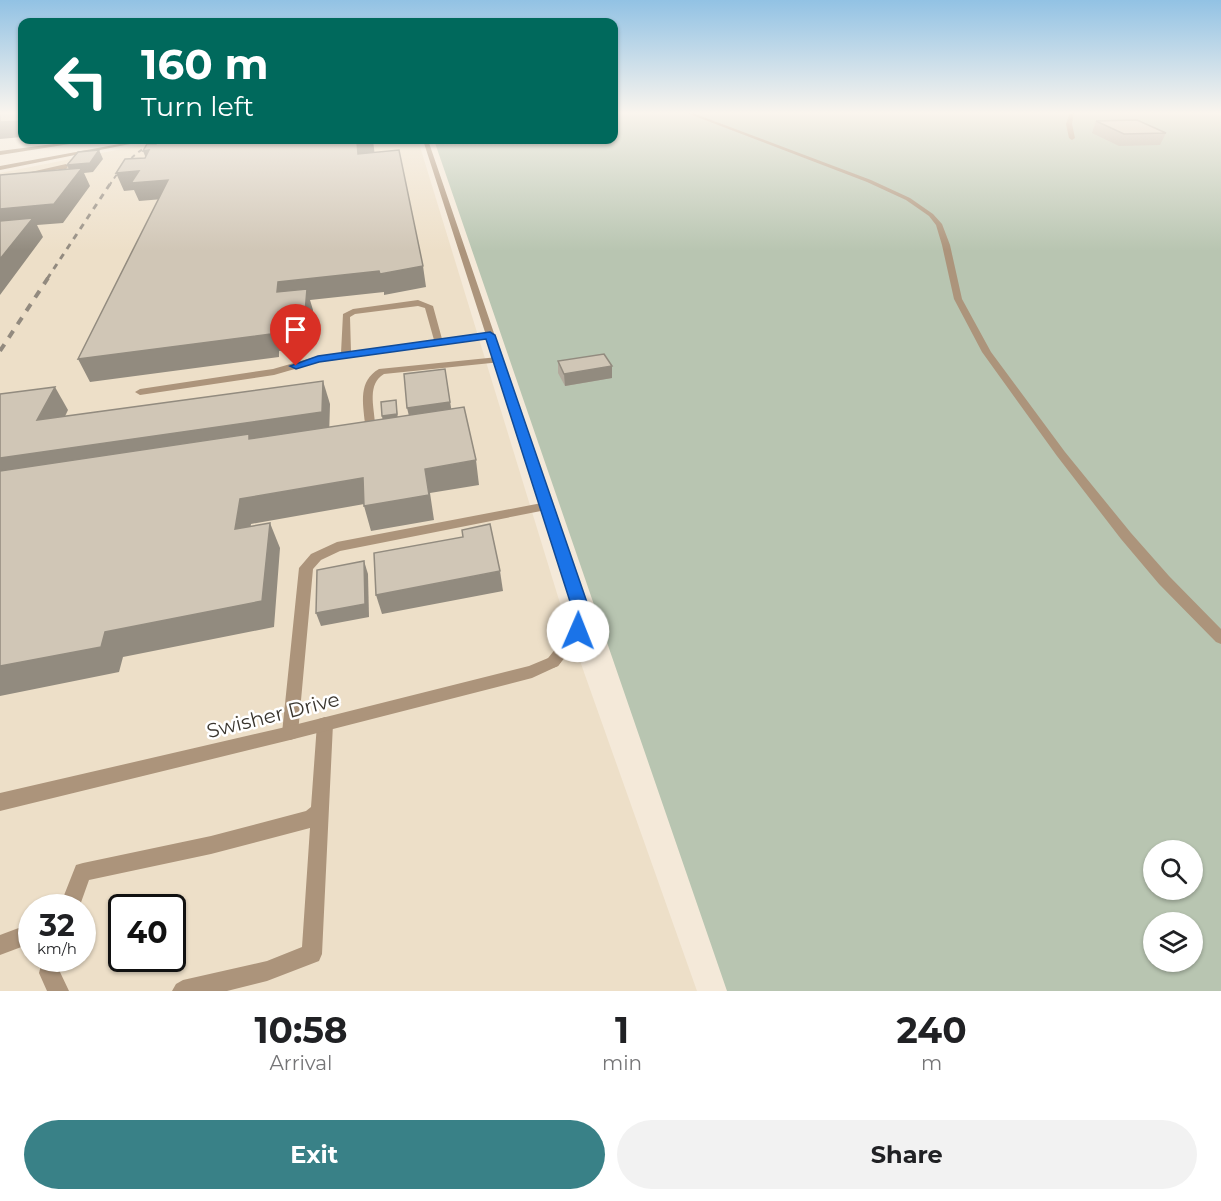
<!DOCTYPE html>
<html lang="en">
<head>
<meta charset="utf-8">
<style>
	body { margin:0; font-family:Montserrat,sans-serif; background:#f2f2f2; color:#202124; height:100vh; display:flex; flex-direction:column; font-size:22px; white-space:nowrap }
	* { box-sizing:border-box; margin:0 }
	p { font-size:20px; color:#757577 }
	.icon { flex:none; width:33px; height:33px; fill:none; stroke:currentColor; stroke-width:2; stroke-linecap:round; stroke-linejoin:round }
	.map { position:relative; height:991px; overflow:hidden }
	.side { display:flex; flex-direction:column; background:#fff; flex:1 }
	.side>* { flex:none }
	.hud { position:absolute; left:18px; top:18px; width:600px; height:126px; border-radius:12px; box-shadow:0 2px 4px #0004; background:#00695c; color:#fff; overflow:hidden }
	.controls { position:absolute; left:1143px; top:840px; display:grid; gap:12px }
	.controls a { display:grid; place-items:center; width:60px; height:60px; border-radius:50%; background:#fff; box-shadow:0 2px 4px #0004; font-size:30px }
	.speed { position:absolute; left:18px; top:894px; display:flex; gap:12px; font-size:30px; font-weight:700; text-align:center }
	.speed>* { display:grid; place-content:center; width:78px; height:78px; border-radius:50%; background:#fff; box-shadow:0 2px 4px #0004; line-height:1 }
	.speed small { font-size:15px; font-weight:400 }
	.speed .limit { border:3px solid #111; border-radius:9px; background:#fff; color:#111 }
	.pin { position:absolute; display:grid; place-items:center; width:51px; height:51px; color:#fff; margin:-62px -26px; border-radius:50% 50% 50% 0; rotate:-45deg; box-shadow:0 0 6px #0007 }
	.pin .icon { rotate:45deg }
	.me { position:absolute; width:66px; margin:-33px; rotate:1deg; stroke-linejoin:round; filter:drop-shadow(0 0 4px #0008) }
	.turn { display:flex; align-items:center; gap:21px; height:126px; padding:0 24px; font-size:27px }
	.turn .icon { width:78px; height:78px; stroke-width:2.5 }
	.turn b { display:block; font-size:42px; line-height:51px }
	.eta { display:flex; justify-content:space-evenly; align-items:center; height:102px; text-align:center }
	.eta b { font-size:36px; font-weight:700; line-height:42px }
	.button { display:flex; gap:12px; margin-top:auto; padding:12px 24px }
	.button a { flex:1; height:69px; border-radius:36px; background:#398187; color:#fff; font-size:24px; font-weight:700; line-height:69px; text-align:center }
	.button a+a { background:#f2f2f2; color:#202124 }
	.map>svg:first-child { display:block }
	.built { fill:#eddfc8; fill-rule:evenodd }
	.green { fill:#b8c5b1; fill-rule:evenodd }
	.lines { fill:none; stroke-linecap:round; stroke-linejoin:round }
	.service { fill:#ac947b; fill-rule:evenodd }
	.minor { fill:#ac947b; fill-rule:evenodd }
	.tertiary { fill:#ac947b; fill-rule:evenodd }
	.rail-far2 { stroke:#928a7f; stroke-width:2; stroke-dasharray:4.5 4.5; stroke-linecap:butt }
	.rail-far1 { stroke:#928a7f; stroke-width:3; stroke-dasharray:6 6; stroke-linecap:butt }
	.rail { stroke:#928a7f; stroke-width:4; stroke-dasharray:8 8; stroke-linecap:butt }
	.wall { fill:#b3aa9d }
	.shaded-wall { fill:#928b7f }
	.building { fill:#d0c6b6; stroke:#928b7f; stroke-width:1.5 }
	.route { fill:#1a73e8; stroke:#114b97; stroke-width:1.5 }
	.labels { text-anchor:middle; stroke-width:5; stroke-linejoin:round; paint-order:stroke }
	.near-street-label { font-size:20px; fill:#3a362f; stroke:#fff }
</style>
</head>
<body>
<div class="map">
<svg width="1221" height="991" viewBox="0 0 1221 991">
	<rect width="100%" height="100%" fill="#f4e9d9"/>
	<path class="built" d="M167 140H418L563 613 697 991H0V173ZM32 908H82V958H32ZM122 908H172V958H122Z"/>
	<path class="green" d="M614 112H1202L1221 115V991H727L434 140H614ZM1154 850H1192V890H1154ZM1154 922H1192V962H1154Z"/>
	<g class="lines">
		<g class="service">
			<polygon points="684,112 690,112 871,180 910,198 933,214 942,224 950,245 962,299 991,352 1065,452 1131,533 1169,576 1221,629 1221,644 1216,642 1159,584 1121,539 1057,456 982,352 954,299 942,245 936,225 929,216 906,200 867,182"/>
			<polygon points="1070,112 1074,112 1072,124 1075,138 1072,140 1069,138 1066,124"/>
			<polygon points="84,140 95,140 0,155 0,151"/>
			<polygon points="66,164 68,167 53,182 48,181 59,169 0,183 0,179"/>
			<path d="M418 300 433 306 442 339 490 332 495 335 490 338 319 362 274 375 140 395 135 392 140 389 273 369 318 356 341 353 343 314 353 309ZM418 306 425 308 434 340 351 352 350 317 355 314Z"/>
			<path d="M498 357 501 358V362L384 374C367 384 374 406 375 423L370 426 365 423C363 403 358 381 379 369Z"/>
			<polygon points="547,502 551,503 553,506 551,509 340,551 321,560 313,569 298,733 296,738 290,740 284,738 282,733 299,568 311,554 337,542"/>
			<polygon points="325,717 331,719 333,724 322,954 319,961 267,981 227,991 172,991 176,984 183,980 267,961 302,947 310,828 211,854 89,880 79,908 59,908 76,865 83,863 211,836 306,811 311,807 317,724 319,719"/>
			<polygon points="32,923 32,943 0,955 0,935"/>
			<polygon points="43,958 63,958 60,972 69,991 47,991 39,973"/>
		</g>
		<g class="minor">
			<polygon points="1210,112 1221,112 1221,114"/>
			<polygon points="553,656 558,658 561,662 558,666 532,678 290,740 0,811 0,793 290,726 529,666"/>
		</g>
		<g class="tertiary">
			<polygon points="141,140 150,140 0,170 0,166"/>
			<polygon points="423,140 428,140 590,614 583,635 558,666 553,668 548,666 545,662 571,629 576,614"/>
		</g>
		<path class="rail-far2" d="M109 186C123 164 135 152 158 140"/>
		<polyline class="rail-far1" points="47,279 110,184"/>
		<polyline class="rail" points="0,351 48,278"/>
	</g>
	<g class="wall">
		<polygon points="1096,121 1166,133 1160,145 1119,146 1092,133"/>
		<polygon points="558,361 612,366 612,378 565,386 558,373"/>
	</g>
	<g class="shaded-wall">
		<polygon points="22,121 22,137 0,139 0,122"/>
		<polygon points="373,140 375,157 358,154 357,142"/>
		<polygon points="99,150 103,159 93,172 84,173 90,186 63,223 37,225 43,237 0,295 0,209 71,174 67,165"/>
		<polygon points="149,150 150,168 143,151"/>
		<polygon points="139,171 168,180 175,198 139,201 134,190 124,191 116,173"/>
		<polygon points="423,266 426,287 384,295 384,292 310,300 313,310 311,347 279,351 279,357 90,382 78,359 272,329 278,282"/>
		<polygon points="612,366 612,378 565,386 564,374"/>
		<polygon points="445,369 452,414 410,420 407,408"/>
		<polygon points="323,381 330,404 329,436 0,485 0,458"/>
		<polygon points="55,387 68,410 52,444 37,420"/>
		<polygon points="396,400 398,420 383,423 382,416"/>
		<polygon points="476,460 479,485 430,493 434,520 371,531 364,506 425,469"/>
		<polygon points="363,478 370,503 251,524 247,554 235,529 240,499"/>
		<polygon points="270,523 280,548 274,627 123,657 119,672 0,696 0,666 105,632"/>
		<polygon points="364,561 368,574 369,617 321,626 316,613"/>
		<polygon points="500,571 503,591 382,614 376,595"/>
	</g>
	<g class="building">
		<polygon points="0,112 22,112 22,121 0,122"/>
		<polygon points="1137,120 1166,133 1124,134 1096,121"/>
		<polygon points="159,140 372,140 357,142 358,154 399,150 423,266 380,274 379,271 278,282 277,292 307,289 304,325 272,329 271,334 78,359 168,180 131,183 139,171 116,173 125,159 145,158 149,150 143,151 147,144 156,144"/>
		<polygon points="99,150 90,163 67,165 78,152"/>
		<polygon points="82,168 54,204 0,209 0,175"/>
		<polygon points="33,218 0,259 0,221"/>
		<polygon points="604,354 612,366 564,374 558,361"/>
		<polygon points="445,369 450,402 407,408 404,374"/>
		<polygon points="323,381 322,412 0,458 0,394 55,387 37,420"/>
		<polygon points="396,400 397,414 382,416 381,402"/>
		<polygon points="464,407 476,460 425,469 429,495 364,506 363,478 240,499 235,529 270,523 262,601 105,632 101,647 0,666 0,471 249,434 249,439"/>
		<polygon points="490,524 500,571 376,595 374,553 463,537 462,530"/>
		<polygon points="364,561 365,604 316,613 317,570"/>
	</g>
	<linearGradient id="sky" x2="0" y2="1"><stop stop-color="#92c2e4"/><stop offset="0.45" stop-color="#faf5ee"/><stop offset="1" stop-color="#faf5ee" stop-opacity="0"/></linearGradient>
	<rect width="1221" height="251" fill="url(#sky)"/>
	<polygon class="route" points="490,332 495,335 591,614 584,636 572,636 570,631 574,614 486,339 319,362 296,369 290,366 318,356"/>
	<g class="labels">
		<g class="near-street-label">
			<text transform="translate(273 715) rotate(-14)" y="7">Swisher Drive</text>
		</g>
	</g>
</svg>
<div class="controls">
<a><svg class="icon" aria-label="search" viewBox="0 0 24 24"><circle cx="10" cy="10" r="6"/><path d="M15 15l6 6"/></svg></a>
<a><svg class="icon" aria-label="layers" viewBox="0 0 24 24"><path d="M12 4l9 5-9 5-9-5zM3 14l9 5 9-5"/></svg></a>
</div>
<div class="speed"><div>32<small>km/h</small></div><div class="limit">40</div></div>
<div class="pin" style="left:296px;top:366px;background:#d93025"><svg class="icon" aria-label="arrive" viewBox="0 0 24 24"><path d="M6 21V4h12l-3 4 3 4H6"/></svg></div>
<svg class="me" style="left:578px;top:631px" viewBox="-20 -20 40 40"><circle r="19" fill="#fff"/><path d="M0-13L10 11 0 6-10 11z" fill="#1a73e8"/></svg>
<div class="hud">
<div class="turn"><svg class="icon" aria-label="left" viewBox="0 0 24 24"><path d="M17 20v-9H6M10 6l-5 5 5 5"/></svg><div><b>160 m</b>Turn left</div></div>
</div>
</div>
<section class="side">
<div class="eta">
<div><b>10:58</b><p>Arrival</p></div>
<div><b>1</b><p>min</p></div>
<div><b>240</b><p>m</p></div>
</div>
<div class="button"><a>Exit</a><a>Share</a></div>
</section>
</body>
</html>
